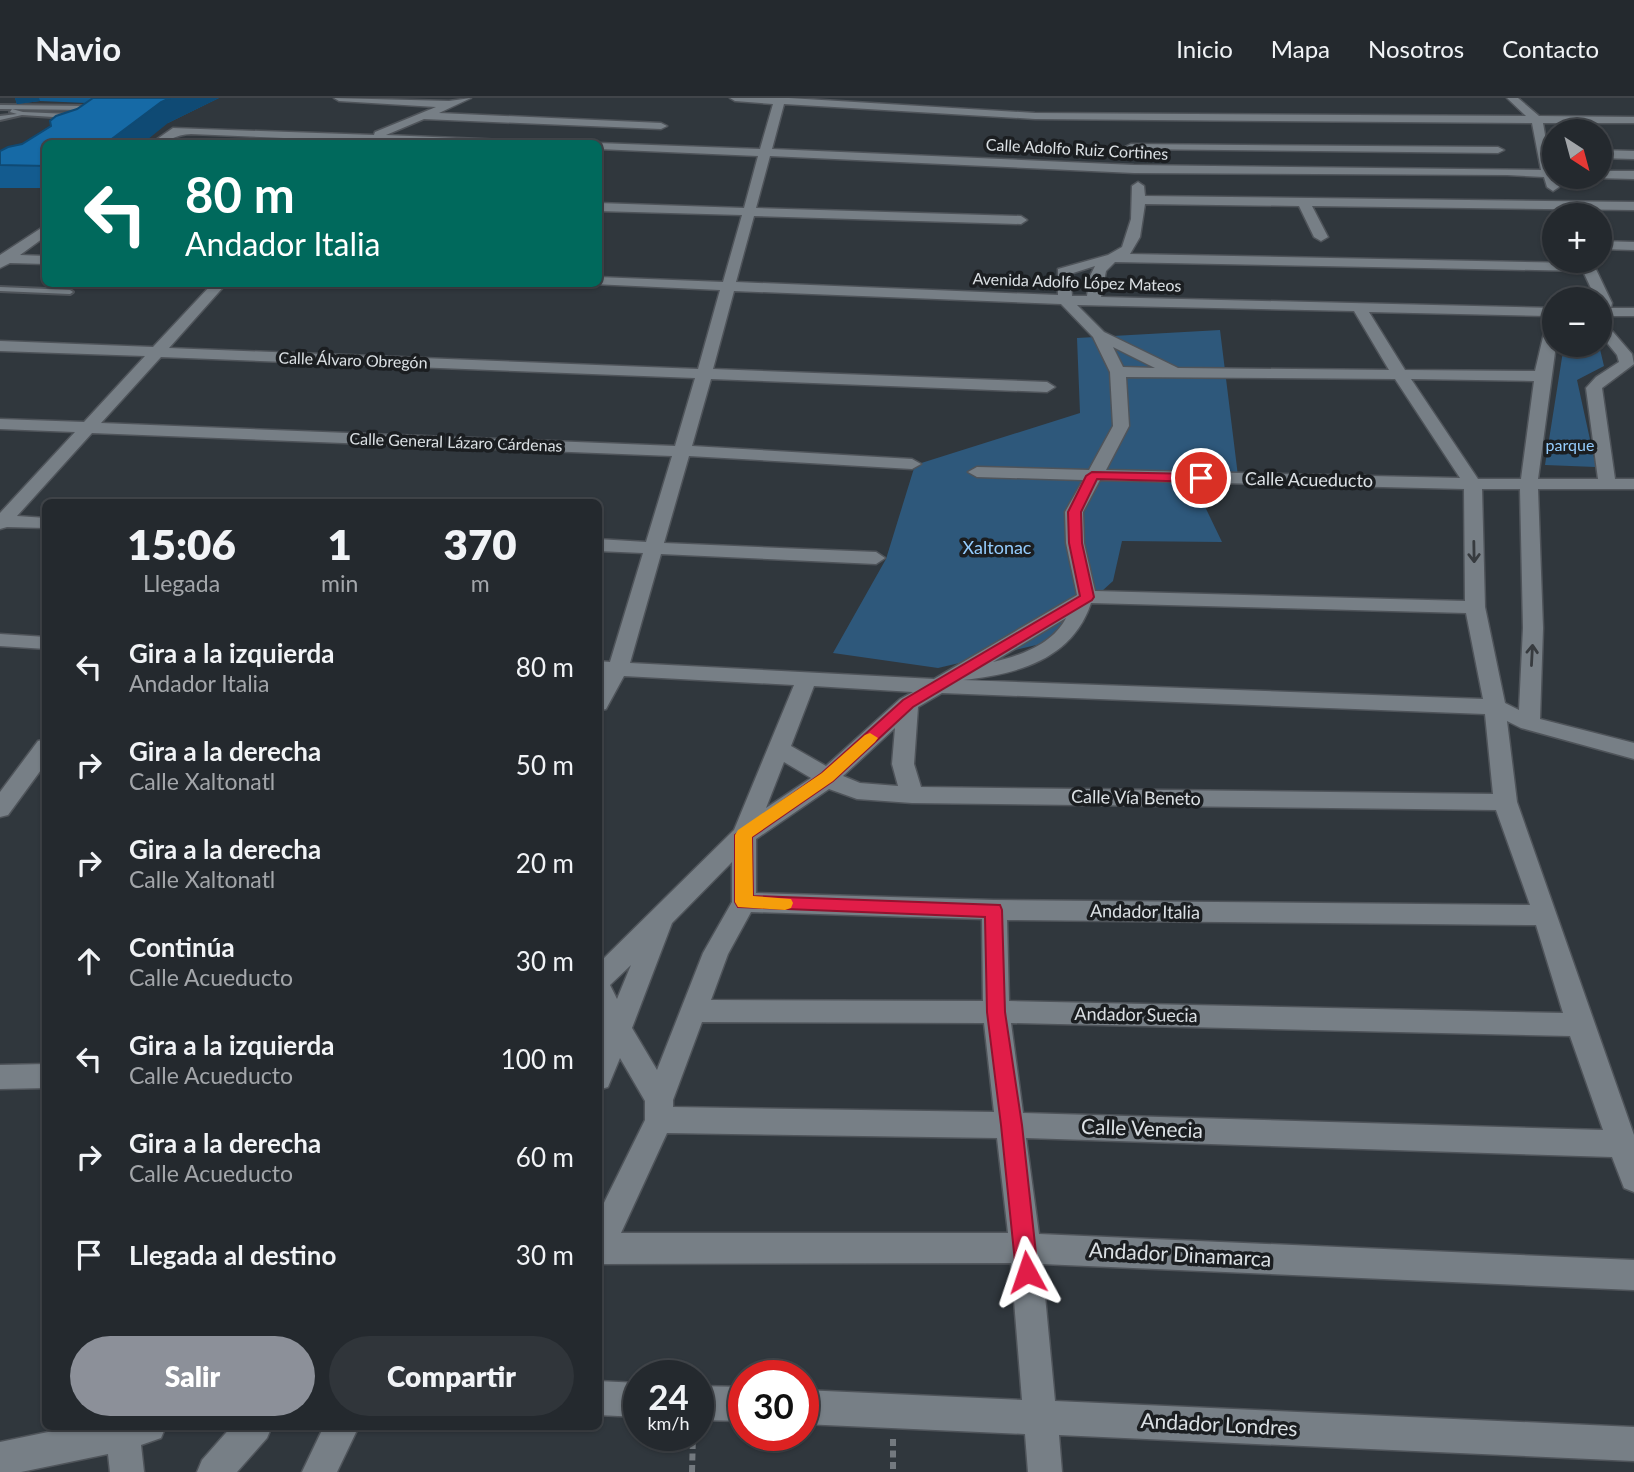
<!DOCTYPE html>
<html lang="es">
<head>
<meta charset="utf-8">
<style>
	body { margin:0; font-family:Lato,sans-serif; background:#30353a; color:#f1f3f6; height:100vh; display:flex; flex-direction:column; font-size:26px; white-space:nowrap }
	* { box-sizing:border-box; margin:0 }
	p { font-size:23px; color:#a3a6aa }
	.icon { flex:none; width:38px; height:38px; fill:none; stroke:currentColor; stroke-width:2; stroke-linecap:round; stroke-linejoin:round }
	.map { position:relative; flex:1; overflow:hidden }
	.panel { position:absolute; left:42px; top:401px; width:560px; height:931px; display:flex; flex-direction:column; background:#24292e; border-radius:10px; box-shadow:0 2px 5px #0004,0 0 0 2px #41454a }
	.panel>* { flex:none }
	.hud { position:absolute; left:42px; top:42px; width:560px; height:147px; border-radius:10px; box-shadow:0 2px 5px #0004,0 0 0 2px #41454a; background:#00695c; color:#fff; overflow:hidden }
	.needle { width:46px; rotate:144deg }
	.tools { position:absolute; left:1542px; top:21px; display:grid; gap:14px }
	.tools a { display:grid; place-items:center; width:70px; height:70px; border-radius:50%; background:#24292e; box-shadow:0 2px 5px #0004,0 0 0 2px #41454a; font-size:35px }
	.speed { position:absolute; left:623px; top:1262px; display:flex; gap:14px; font-size:35px; font-weight:700; text-align:center }
	.speed>* { display:grid; place-content:center; width:91px; height:91px; border-radius:50%; background:#24292e; box-shadow:0 2px 5px #0004,0 0 0 2px #41454a; line-height:1 }
	.speed small { font-size:18px; font-weight:400 }
	.speed .limit { border:10px solid #d22; background:#fff; color:#111 }
	.pin { position:absolute; display:grid; place-items:center; width:60px; height:60px; color:#fff; margin:-30px; border:4px solid #fff; border-radius:50%; box-shadow:0 2px 7px #0007 }
	.me { position:absolute; width:77px; margin:-38px; rotate:355deg; stroke-linejoin:round; filter:drop-shadow(0 0 5px #0008) }
	.turn { display:flex; align-items:center; gap:24px; height:147px; padding:0 28px; font-size:32px }
	.turn .icon { width:91px; height:91px; stroke-width:2.5 }
	.turn b { display:block; font-size:49px; line-height:60px }
	.eta { display:flex; justify-content:space-evenly; align-items:center; height:119px; text-align:center }
	.eta b { font-size:42px; font-weight:800; line-height:49px }
	.button { display:flex; gap:14px; margin-top:auto; padding:14px 28px }
	.button a { flex:1; height:80px; border-radius:42px; background:#8c9099; color:#fff; font-size:28px; font-weight:800; line-height:80px; text-align:center }
	.button a+a { background:#30353a; color:#f1f3f6 }
	ul { padding:0; list-style:none }
	li { display:flex; align-items:center; gap:21px; height:98px; padding:0 28px }
	li div { flex:1 }
	li b { display:block; font-size:26px }
	li em { font-style:normal }
	header { display:flex; align-items:center; gap:42px; box-sizing:border-box; height:98px; padding:0 35px; background:#24292e; border-bottom:2px solid #41454a }
	header strong { font-size:33px }
	nav { display:flex; gap:38px; margin-inline-start:auto; font-size:24px }
	.map>svg:first-child { display:block }
	.green { fill:#2e587b }
	.lines { fill:none; stroke-linecap:round; stroke-linejoin:round }
	.service-casing { stroke:#4f545a; stroke-width:4 }
	.minor-casing { stroke:#4f545a; stroke-width:3 }
	.path { stroke:#73797f; stroke-width:6; stroke-dasharray:7 4.5; stroke-linecap:butt }
	.service { fill:#777f86; fill-rule:evenodd }
	.minor { fill:#777f86; fill-rule:evenodd }
	.wall { fill:#135b8f }
	.shaded-wall { fill:#0f4a74 }
	.building { fill:#166aa6; stroke:#0f4a74; stroke-width:2 }
	.oneway { stroke:#373b3f }
	.route { fill:#e11d48; stroke:#92132f; stroke-width:2 }
	.slow { fill:#f59e0b }
	.labels { text-anchor:middle; stroke-width:7; stroke-linejoin:round; paint-order:stroke }
	.far-street-label { font-size:16px; fill:#dbe0e4; stroke:#1b1e21 }
	.far-park-label { font-size:16px; fill:#95cdfe; stroke:#1b1e21 }
	.street-label { font-size:18px; fill:#dbe0e4; stroke:#1b1e21 }
	.park-label { font-size:18px; fill:#95cdfe; stroke:#1b1e21 }
	.near-street-label { font-size:21px; fill:#dbe0e4; stroke:#1b1e21 }
</style>
</head>
<body>
<header>
<strong>Navio</strong>
<nav><a>Inicio</a><a>Mapa</a><a>Nosotros</a><a>Contacto</a></nav>
</header>
<div class="map">
<svg width="1634" height="1374" viewBox="0 0 1634 1374">
	<rect width="100%" height="100%" fill="#30373d"/>
	<g class="green">
		<polygon points="1220,232 1238,378 1196,390 1222,444 1122,443 1113,483 1045,545 938,570 833,555 886,461 915,367 1080,315 1077,240"/>
		<polygon points="1564,247 1599,247 1604,268 1577,282 1596,369 1545,367"/>
	</g>
	<g class="lines">
		<defs>
			<g id="service">
				<polygon points="0,7 91,8 94,10 91,12 0,11"/>
				<polygon points="12,11 23,14 69,16 72,18 69,20 22,17 0,22 0,18 17,16 10,14"/>
				<polygon points="0,189 70,192 73,194 70,196 0,193"/>
			</g>
			<g id="minor">
				<path d="M334 0 449 3 471 0 439 15 661 25 667 28 661 31 424 21 386 37 528 43 533 46H426L191 36C175 36 166 46 150 46L173 30 374 37 375 34 436 9 339 3Z"/>
				<path d="M730 0H789L1035 15 1526 18 1507 0H1518L1539 18 1634 19V25H1543L1548 55 1559 89 1553 93 1547 89 1544 79 1507 77 1134 75 770 58 756 110 1021 118 1027 122 1021 126 754 118 736 184 1058 197V171L1108 157 1122 149 1131 121 1132 88 1138 84 1144 88 1145 98 1634 104V112L1312 108 1328 139 1321 143 1314 139 1299 108 1145 106 1140 139 1130 156 1579 165 1578 163H1592L1612 205 1611 210H1634V218H1609L1607 227 1632 256 1634 266 1602 290 1615 381H1634V391H1538L1543 530 1540 621 1634 645V661L1521 630 1507 623 1517 704 1634 1037V1094L1624 1090 1612 1059 1026 1040 1039 1136 1634 1162V1192L1042 1166 1055 1303 1634 1329V1363L1059 1337 1062 1374H1028L1025 1336 803 1326V1292L1022 1302 1011 1165 598 1166V1117L645 1022V1003L620 960 608 989 598 992V945L604 931 598 918V866L734 732 794 587 624 578 606 611 598 613V587L604 577H598V563L610 564 643 455 598 453V441L646 444 672 358 92 335 17 418 46 420V430L7 429 0 431V415L75 334 0 331V321L84 324 145 258 0 253V243L153 249 212 186H226L169 250 698 271 720 192 593 186H598V179L723 184 742 117 598 113V105L744 110 758 58 598 51V46H594L598 45 760 51 773 6 735 3ZM784 6 1035 21 1532 25 1541 72 1134 67 772 51ZM1115 164 1583 173 1596 201H1600V236L1617 257 1619 264 1596 279 1586 290 1598 381H1538L1556 247 1554 210 1101 199 1106 173ZM1095 168 1090 178 1087 198H1072L1070 176ZM734 193 1061 206 1093 239 1110 274 1113 328 1089 372 977 369 968 374 977 379 1083 382 1065 414 1066 445 1077 497 934 581 630 565 661 456 876 466 885 460 876 454 664 445 689 358 912 371 921 366 912 361 692 348 711 281 1047 294 1055 289 1047 284 713 271ZM1077 207 1354 213 1389 272 1178 270 1104 234ZM1369 214 1548 218 1535 273 1405 272ZM1113 249 1155 270 1123 269ZM161 259 695 280 675 348 101 325ZM1126 279 1395 281 1460 380 1106 372 1129 328ZM1411 281 1534 283 1521 381H1478ZM1100 382 1464 391 1465 503 1095 493 1084 445 1083 414ZM1482 391H1520L1523 530 1519 612 1505 605 1485 509ZM1091 505 1466 515 1483 601 963 582C1017 576 1072 562 1091 505ZM1066 520C1053 546 1020 558 993 564ZM814 588 913 594 900 601 826 668 791 648ZM942 595 1485 616 1493 696 921 689 914 666 918 609ZM895 630 892 666 898 688 860 685 843 678ZM784 664 811 680 766 710ZM829 691 857 701 912 705 1496 712 1530 807 994 802 756 795V741ZM732 764V804L703 855 657 972 632 930 672 825ZM751 814 982 821 983 903 711 902 728 856ZM1007 822 1536 827 1563 915 1009 903ZM631 867 617 901 610 887ZM702 924 984 925 994 1014 673 1009V1002ZM1011 925 1570 938 1603 1032 1023 1015ZM667 1035 997 1040 1008 1135H621Z"/>
				<polygon points="1131,46 1498,49 1504,52 1498,55 1127,51 1125,49"/>
				<polygon points="1600,52 1634,53 1634,61 1600,60"/>
				<polygon points="1600,73 1634,73 1634,81 1596,80 1600,79"/>
				<polygon points="46,127 46,138 20,157 46,158 46,166 10,165 0,170 0,157"/>
				<polygon points="1600,143 1634,144 1634,152 1600,151"/>
				<polygon points="0,536 46,539 46,551 0,548"/>
				<polygon points="46,641 46,665 8,717 0,719 0,694 38,643"/>
				<polygon points="46,966 46,990 0,991 0,967"/>
				<polygon points="598,1283 639,1285 639,1319 598,1317"/>
				<polygon points="698,1288 744,1289 744,1323 698,1322"/>
				<polygon points="77,1328 166,1328 161,1340 141,1347 144,1374 110,1374 108,1356 21,1374 0,1374 0,1344"/>
				<polygon points="232,1328 272,1328 267,1340 237,1374 197,1374 202,1362"/>
				<polygon points="324,1328 359,1328 337,1374 302,1374"/>
			</g>
		</defs>
		<use href="#service" class="service-casing"/>
		<use href="#minor" class="minor-casing"/>
		<g class="path">
			<polyline points="893,1341 893,1374"/>
			<polyline points="692,1374 693,1337"/>
		</g>
		<use href="#service" class="service"/>
		<use href="#minor" class="minor"/>
	</g>
	<polygon class="wall" points="15,0 219,0 168,25 46,46 46,90 0,90 0,67 22,46 86,5 40,3 17,6"/>
	<g class="shaded-wall">
		<polygon points="15,0 39,0 40,3 17,6"/>
		<polygon points="170,0 219,0 168,25 142,46 105,46 161,4"/>
	</g>
	<polygon class="building" points="93,0 170,0 161,4 105,46 46,46 46,68 0,67 0,53 8,49 22,46 51,28 50,23 56,18 77,11"/>
	<defs><path id="oneway-shaft" d="M-6 0H5M1.5-3L5.5 0L1.5 3" fill="none" stroke-width="1.6" stroke-linecap="round" stroke-linejoin="round" transform="scale(1.75)"/></defs>
	<g class="oneway">
		<use href="#oneway-shaft" transform="translate(1474 454) rotate(89)"/>
		<use href="#oneway-shaft" transform="translate(1532 557) rotate(-87)"/>
	</g>
	<polygon class="route" points="1092,374 1201,376 1207,380 1201,384 1097,381 1081,414 1082,445 1094,499 1092,502 913,609 833,683 752,739 753,798 1000,807 1002,812 1005,914 1022,1027 1038,1174 1035,1181 1027,1185 1019,1181 1016,1174 1001,1027 987,914 985,819 738,809 735,804 735,737 822,675 903,602 1080,498 1069,445 1068,414 1086,378"/>
	<polygon class="slow" points="870,635 878,640 875,644 833,683 752,739 753,798 791,801 793,805 791,810 785,812 738,809 735,804 735,737 738,732 822,675 865,637"/>
	<g class="labels">
		<g class="far-street-label">
			<text transform="translate(1077 51) rotate(3)" y="6">Calle Adolfo Ruiz Cortines</text>
			<text transform="translate(1077 184) rotate(2)" y="6">Avenida Adolfo López Mateos</text>
			<text transform="translate(353 262) rotate(2)" y="6">Calle Álvaro Obregón</text>
			<text transform="translate(456 344) rotate(2)" y="6">Calle General Lázaro Cárdenas</text>
		</g>
		<g class="far-park-label">
			<text x="1570" y="353">parque</text>
		</g>
		<g class="street-label">
			<text transform="translate(1309 382) rotate(1)" y="6">Calle Acueducto</text>
			<text transform="translate(1136 700) rotate(1)" y="6">Calle Vía Beneto</text>
			<text transform="translate(1145 814) rotate(1)" y="6">Andador Italia</text>
			<text transform="translate(1136 917) rotate(1)" y="6">Andador Suecia</text>
		</g>
		<g class="park-label">
			<text x="997" y="456">Xaltonac</text>
		</g>
		<g class="near-street-label">
			<text transform="translate(1142 1031) rotate(2)" y="7">Calle Venecia</text>
			<text transform="translate(1180 1157) rotate(3)" y="7">Andador Dinamarca</text>
			<text transform="translate(1219 1327) rotate(3)" y="7">Andador Londres</text>
		</g>
	</g>
</svg>
<div class="tools">
<a><svg class="needle" viewBox="-14 -14 28 28"><path d="M0-13l5 13h-10z" fill="#e53935"/><path d="M0 13l5-13h-10z" fill="#a3a6aa"/></svg></a>
<a>+</a>
<a>−</a>
</div>
<div class="speed"><div>24<small>km/h</small></div><div class="limit">30</div></div>
<div class="pin" style="left:1201px;top:380px;background:#d93025"><svg class="icon" aria-label="arrive" viewBox="0 0 24 24"><path d="M6 21V4h12l-3 4 3 4H6"/></svg></div>
<svg class="me" style="left:1027px;top:1174px" viewBox="-20 -20 40 40"><path d="M0-17L14 15 0 8-14 15z" fill="#e11d48" stroke="#fff" stroke-width="4"/></svg>
<div class="hud">
<div class="turn"><svg class="icon" aria-label="left" viewBox="0 0 24 24"><path d="M17 20v-9H6M10 6l-5 5 5 5"/></svg><div><b>80 m</b>Andador Italia</div></div>
</div>
<section class="panel">
<div class="eta">
<div><b>15:06</b><p>Llegada</p></div>
<div><b>1</b><p>min</p></div>
<div><b>370</b><p>m</p></div>
</div>
<ul>
<li><svg class="icon" aria-label="left" viewBox="0 0 24 24"><path d="M17 20v-9H6M10 6l-5 5 5 5"/></svg><div><b>Gira a la izquierda</b><p>Andador Italia</p></div><em>80 m</em></li>
<li><svg class="icon" aria-label="right" viewBox="0 0 24 24"><path d="M7 20v-9h11M14 6l5 5-5 5"/></svg><div><b>Gira a la derecha</b><p>Calle Xaltonatl</p></div><em>50 m</em></li>
<li><svg class="icon" aria-label="right" viewBox="0 0 24 24"><path d="M7 20v-9h11M14 6l5 5-5 5"/></svg><div><b>Gira a la derecha</b><p>Calle Xaltonatl</p></div><em>20 m</em></li>
<li><svg class="icon" aria-label="ahead" viewBox="0 0 24 24"><path d="M12 20V5M6 11l6-6 6 6"/></svg><div><b>Continúa</b><p>Calle Acueducto</p></div><em>30 m</em></li>
<li><svg class="icon" aria-label="left" viewBox="0 0 24 24"><path d="M17 20v-9H6M10 6l-5 5 5 5"/></svg><div><b>Gira a la izquierda</b><p>Calle Acueducto</p></div><em>100 m</em></li>
<li><svg class="icon" aria-label="right" viewBox="0 0 24 24"><path d="M7 20v-9h11M14 6l5 5-5 5"/></svg><div><b>Gira a la derecha</b><p>Calle Acueducto</p></div><em>60 m</em></li>
<li><svg class="icon" aria-label="arrive" viewBox="0 0 24 24"><path d="M6 21V4h12l-3 4 3 4H6"/></svg><div><b>Llegada al destino</b></div><em>30 m</em></li>
</ul>
<div class="button"><a>Salir</a><a>Compartir</a></div>
</section>
</div>
</body>
</html>
